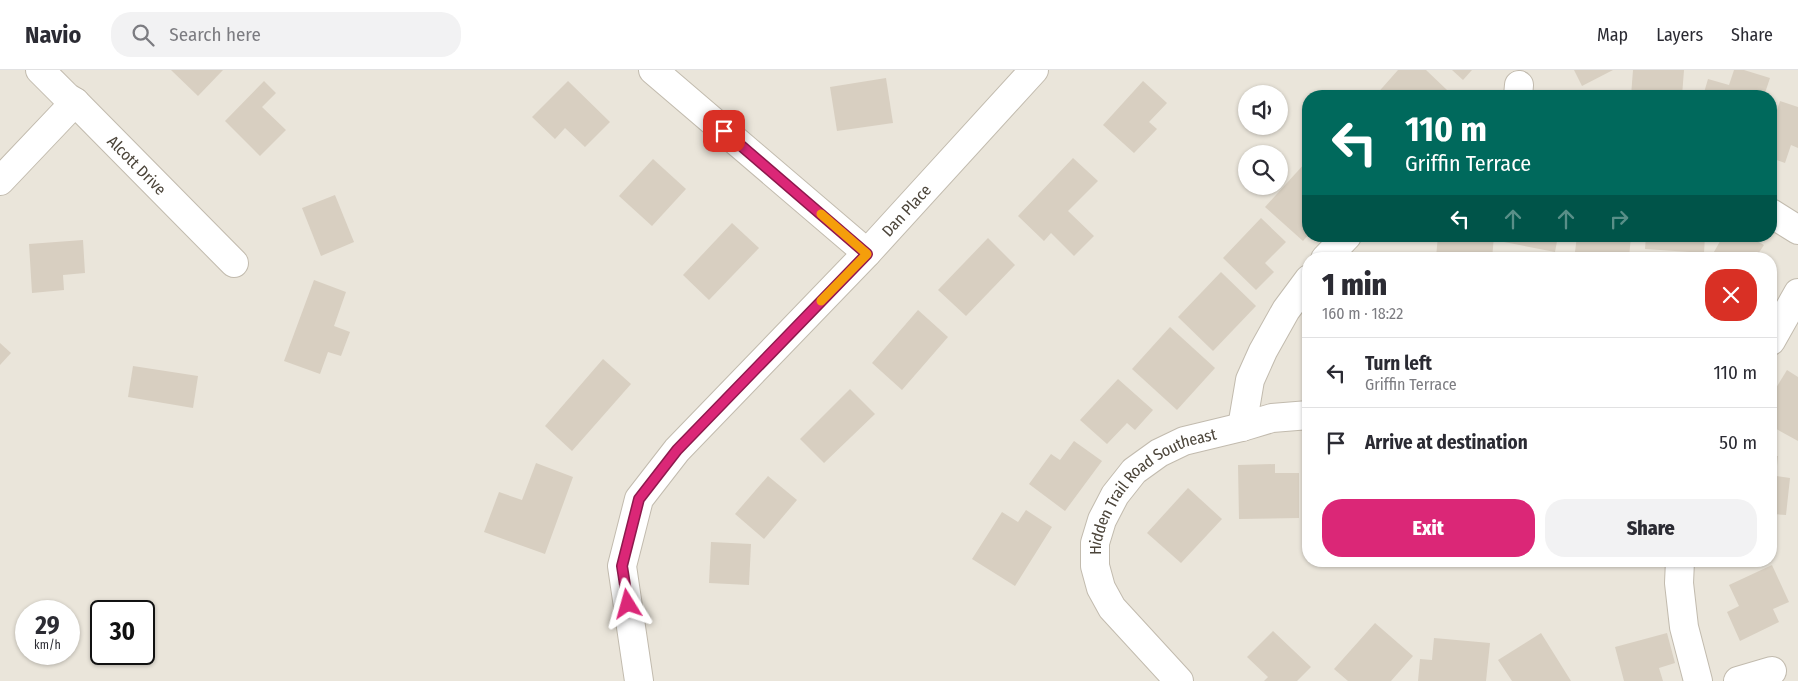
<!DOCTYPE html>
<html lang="en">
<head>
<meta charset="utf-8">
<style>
	body { margin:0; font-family:"Fira Sans Condensed",sans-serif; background:#f2f2f3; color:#2b2b33; height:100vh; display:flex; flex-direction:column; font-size:19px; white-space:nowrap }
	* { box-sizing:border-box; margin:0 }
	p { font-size:16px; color:#7c7c81 }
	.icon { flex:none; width:28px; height:28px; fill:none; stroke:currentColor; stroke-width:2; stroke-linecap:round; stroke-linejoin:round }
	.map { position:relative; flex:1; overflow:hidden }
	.sheet { position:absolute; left:1302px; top:182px; width:475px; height:315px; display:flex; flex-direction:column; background:#fff; border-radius:20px; box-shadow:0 1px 4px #0004 }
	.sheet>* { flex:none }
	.top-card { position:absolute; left:1302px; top:20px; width:475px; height:152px; border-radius:20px; box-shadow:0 1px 4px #0004; background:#00695c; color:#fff; overflow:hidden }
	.buttons { position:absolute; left:1238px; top:15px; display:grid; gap:10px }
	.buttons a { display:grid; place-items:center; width:50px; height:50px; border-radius:50%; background:#fff; box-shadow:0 1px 4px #0004; font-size:25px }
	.speed { position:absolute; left:15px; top:530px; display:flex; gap:10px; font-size:25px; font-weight:700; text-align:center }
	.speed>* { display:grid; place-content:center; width:65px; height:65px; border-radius:50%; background:#fff; box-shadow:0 1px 4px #0004; line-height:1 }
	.speed small { font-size:12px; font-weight:400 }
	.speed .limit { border:2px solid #111; border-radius:8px; background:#fff; color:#111 }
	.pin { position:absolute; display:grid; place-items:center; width:42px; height:42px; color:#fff; margin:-21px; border-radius:10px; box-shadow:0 2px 8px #0006 }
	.me { position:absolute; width:55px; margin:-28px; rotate:352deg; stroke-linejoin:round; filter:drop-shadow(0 0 4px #0008) }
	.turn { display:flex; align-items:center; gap:18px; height:105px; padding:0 20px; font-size:22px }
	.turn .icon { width:65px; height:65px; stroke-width:2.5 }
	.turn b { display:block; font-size:35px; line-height:42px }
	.lanes { display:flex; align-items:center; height:48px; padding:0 20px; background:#0003; justify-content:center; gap:25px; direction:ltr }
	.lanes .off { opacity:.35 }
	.round { display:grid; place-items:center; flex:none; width:52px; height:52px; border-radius:20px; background:#f2f2f3 }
	.headline { display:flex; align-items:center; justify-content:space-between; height:85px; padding:0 20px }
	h1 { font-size:30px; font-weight:800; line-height:38px }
	.button { display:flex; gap:10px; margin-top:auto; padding:10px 20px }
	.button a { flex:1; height:58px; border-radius:20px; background:#db2777; color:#fff; font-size:20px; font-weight:800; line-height:58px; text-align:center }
	.button a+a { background:#f2f2f3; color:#2b2b33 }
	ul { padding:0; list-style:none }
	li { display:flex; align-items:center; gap:15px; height:70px; padding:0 20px; border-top:1px solid #e1e1e2 }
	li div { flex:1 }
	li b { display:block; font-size:19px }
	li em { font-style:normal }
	header { display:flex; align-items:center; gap:30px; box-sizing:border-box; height:70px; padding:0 25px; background:#fff; border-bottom:1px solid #e1e1e2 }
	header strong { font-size:24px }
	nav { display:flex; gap:28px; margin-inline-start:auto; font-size:18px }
	.search { width:350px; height:45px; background:#f2f2f3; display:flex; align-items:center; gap:12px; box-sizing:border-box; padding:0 18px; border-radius:20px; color:#7c7c81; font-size:19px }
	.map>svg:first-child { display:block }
	.residential { fill:#eae5da; fill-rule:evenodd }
	.building { fill:#d8cfc1 }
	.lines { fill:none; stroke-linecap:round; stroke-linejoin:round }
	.street-casing { stroke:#c2bbae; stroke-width:30 }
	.street { stroke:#fff; stroke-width:28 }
	.route-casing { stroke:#8e194d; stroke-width:12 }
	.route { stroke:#db2777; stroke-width:9 }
	.slow { stroke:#f59e0b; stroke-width:9 }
	.labels { text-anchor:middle; stroke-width:5; stroke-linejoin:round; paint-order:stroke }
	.street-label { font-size:16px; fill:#4b4439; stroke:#fff }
</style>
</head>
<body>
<header>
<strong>Navio</strong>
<div class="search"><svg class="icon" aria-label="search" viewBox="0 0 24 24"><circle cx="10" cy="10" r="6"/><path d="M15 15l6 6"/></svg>Search here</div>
<nav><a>Map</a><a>Layers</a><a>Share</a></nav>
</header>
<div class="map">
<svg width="1798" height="611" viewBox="0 0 1798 611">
	<rect width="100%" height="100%" fill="#f6f3ec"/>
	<path class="residential" d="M0 0H1798V611H0ZM1246 24H1279V56H1246ZM1309 26H1771V166H1309ZM1246 84H1279V116H1246ZM1309 189H1771V491H1309ZM26 541H69V584H26ZM101 541H144V584H101Z"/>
	<g class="building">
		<polygon points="171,0 223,0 198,26"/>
		<polygon points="1398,0 1426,0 1447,20 1441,26 1375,26"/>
		<polygon points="1452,0 1472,0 1463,10"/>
		<polygon points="1574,0 1613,0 1582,16"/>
		<polygon points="1633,0 1684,0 1682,26 1631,26"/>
		<polygon points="1734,0 1744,0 1770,8 1764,26 1703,26 1708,9 1729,15"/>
		<polygon points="886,8 893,53 837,61 830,17"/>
		<polygon points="264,11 276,23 262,37 286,60 260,86 225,51"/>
		<polygon points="568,11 610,52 585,77 565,58 555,69 532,47"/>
		<polygon points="1143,11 1167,33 1149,52 1157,59 1134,83 1103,55"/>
		<polygon points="1780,31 1798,37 1798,78 1791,75 1785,93 1771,88 1771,58"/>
		<polygon points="1073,88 1098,111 1068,141 1094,166 1074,186 1051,163 1044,171 1018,146"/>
		<polygon points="653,89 686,119 652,156 619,126"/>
		<polygon points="1306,92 1309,94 1309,164 1303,171 1265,137"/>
		<polygon points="335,125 354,172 321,186 302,138"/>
		<polygon points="1261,148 1286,172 1265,193 1274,202 1256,220 1223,188"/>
		<polygon points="732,153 759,178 709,230 683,205"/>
		<polygon points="1438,166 1494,166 1492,189 1436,187"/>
		<polygon points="1505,166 1558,166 1555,182 1504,172"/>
		<polygon points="1577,166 1631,166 1629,188 1575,182"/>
		<polygon points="1646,166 1705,166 1704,183 1645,179"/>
		<polygon points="1723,166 1748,166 1764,175 1758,184 1767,189 1710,189"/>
		<polygon points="988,168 1015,195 966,246 938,220"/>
		<polygon points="83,170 85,203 63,205 64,220 32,223 29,174"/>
		<polygon points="1221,202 1256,236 1213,281 1178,247"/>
		<polygon points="314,210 346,222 334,256 350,262 341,286 328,282 320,304 284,291"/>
		<polygon points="918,240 948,267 902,320 872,293"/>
		<polygon points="1170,257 1215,298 1177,340 1132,299"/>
		<polygon points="0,273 11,283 0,295"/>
		<polygon points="603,289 631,314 572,381 545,356"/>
		<polygon points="133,296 198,306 193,338 128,327"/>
		<polygon points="1787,300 1798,307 1798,371 1771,356 1771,326"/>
		<polygon points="1118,309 1153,340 1135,360 1127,353 1107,374 1080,350"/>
		<polygon points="850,319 875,344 824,393 800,369"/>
		<polygon points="1074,371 1102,391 1065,441 1029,414 1051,384 1060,390"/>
		<polygon points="1771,386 1778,386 1776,406 1790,408 1786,445 1771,444"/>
		<polygon points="536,393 573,407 545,484 484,462 499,422 522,430"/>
		<polygon points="1275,394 1275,403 1299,403 1299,448 1239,449 1238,395"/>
		<polygon points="768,406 797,430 764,469 735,444"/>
		<polygon points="1188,418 1222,449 1181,493 1147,463"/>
		<polygon points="1026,440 1052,457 1015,516 972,489 1002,442 1018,452"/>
		<polygon points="711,472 751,474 749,515 709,513"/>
		<polygon points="1772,495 1789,532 1773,539 1779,552 1740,571 1727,542 1739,536 1729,515"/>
		<polygon points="1375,553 1413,586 1391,611 1348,611 1334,599"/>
		<polygon points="1273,561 1311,597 1297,611 1264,611 1268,607 1247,587"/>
		<polygon points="1541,563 1571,611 1512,611 1498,590"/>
		<polygon points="1667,563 1675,593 1659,598 1663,611 1624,611 1615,577"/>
		<polygon points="1434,568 1490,573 1486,611 1418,611 1420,589 1432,590"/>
	</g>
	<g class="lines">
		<defs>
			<g id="street">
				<path id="s1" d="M40 0 67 27 75 32 234 193"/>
				<polyline points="653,0 867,183"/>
				<polyline points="1518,26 1519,15"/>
				<polyline points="0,111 75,32"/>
				<polyline points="1771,143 1798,160"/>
				<polyline points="1325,189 1347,166"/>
				<polyline points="1771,271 1798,223"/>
				<polyline points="1242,357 1250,310 1263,281 1286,240 1309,209"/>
				<polyline points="1680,491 1679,513 1684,557 1698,611"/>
				<path id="s2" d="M639 611 622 496 639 429 677 380 867 183 1034 0"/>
				<path id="s3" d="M1179 611 1112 538 1101 518 1095 496V473L1102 450 1115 425 1134 401 1159 383 1184 371 1242 357 1272 348 1309 345"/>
				<polyline points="1738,611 1772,601"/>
			</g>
		</defs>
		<use href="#street" class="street-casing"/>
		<use href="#street" class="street"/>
	</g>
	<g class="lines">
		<defs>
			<polyline id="route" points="628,534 622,496 639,429 677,380 867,184 724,61"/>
		</defs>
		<use href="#route" class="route-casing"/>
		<use href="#route" class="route"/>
		<polyline class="slow" points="821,231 867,184 821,144"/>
	</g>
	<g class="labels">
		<g class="street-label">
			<text dy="6" stroke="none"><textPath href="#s1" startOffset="136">Alcott Drive</textPath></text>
			<text dy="6" stroke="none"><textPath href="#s2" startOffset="579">Dan Place</textPath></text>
			<text dy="6" stroke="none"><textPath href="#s3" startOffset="249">Hidden Trail Road Southeast</textPath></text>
		</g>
	</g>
</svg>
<div class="buttons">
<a><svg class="icon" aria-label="sound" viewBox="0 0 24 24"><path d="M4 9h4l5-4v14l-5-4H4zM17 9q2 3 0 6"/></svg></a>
<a><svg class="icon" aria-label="search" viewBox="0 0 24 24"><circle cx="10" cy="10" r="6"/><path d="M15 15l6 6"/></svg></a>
</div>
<div class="speed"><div>29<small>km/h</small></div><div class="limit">30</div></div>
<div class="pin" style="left:724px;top:61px;background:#d93025"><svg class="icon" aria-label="arrive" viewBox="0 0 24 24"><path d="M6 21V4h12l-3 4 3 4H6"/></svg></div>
<svg class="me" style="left:628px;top:534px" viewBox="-20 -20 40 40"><path d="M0-17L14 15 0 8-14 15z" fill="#db2777" stroke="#fff" stroke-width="4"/></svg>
<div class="top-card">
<div class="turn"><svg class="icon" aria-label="left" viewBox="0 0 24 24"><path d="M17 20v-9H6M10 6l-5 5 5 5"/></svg><div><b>110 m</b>Griffin Terrace</div></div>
<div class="lanes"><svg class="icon" aria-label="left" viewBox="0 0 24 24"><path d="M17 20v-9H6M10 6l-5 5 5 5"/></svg><svg class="icon off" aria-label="ahead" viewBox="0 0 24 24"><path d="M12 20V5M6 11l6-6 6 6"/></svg><svg class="icon off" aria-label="ahead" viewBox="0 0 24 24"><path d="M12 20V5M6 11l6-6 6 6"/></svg><svg class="icon off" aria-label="right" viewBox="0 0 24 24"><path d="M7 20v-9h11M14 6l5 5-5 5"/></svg></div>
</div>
<section class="sheet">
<div class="headline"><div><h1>1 min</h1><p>160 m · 18:22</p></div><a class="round" style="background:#d93025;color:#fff"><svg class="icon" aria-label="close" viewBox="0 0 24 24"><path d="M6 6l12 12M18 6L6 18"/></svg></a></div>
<ul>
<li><svg class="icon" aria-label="left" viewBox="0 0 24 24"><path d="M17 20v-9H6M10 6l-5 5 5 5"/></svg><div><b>Turn left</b><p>Griffin Terrace</p></div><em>110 m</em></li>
<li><svg class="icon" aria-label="arrive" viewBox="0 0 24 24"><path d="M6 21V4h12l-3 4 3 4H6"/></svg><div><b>Arrive at destination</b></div><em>50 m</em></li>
</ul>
<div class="button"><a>Exit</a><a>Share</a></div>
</section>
</div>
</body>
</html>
